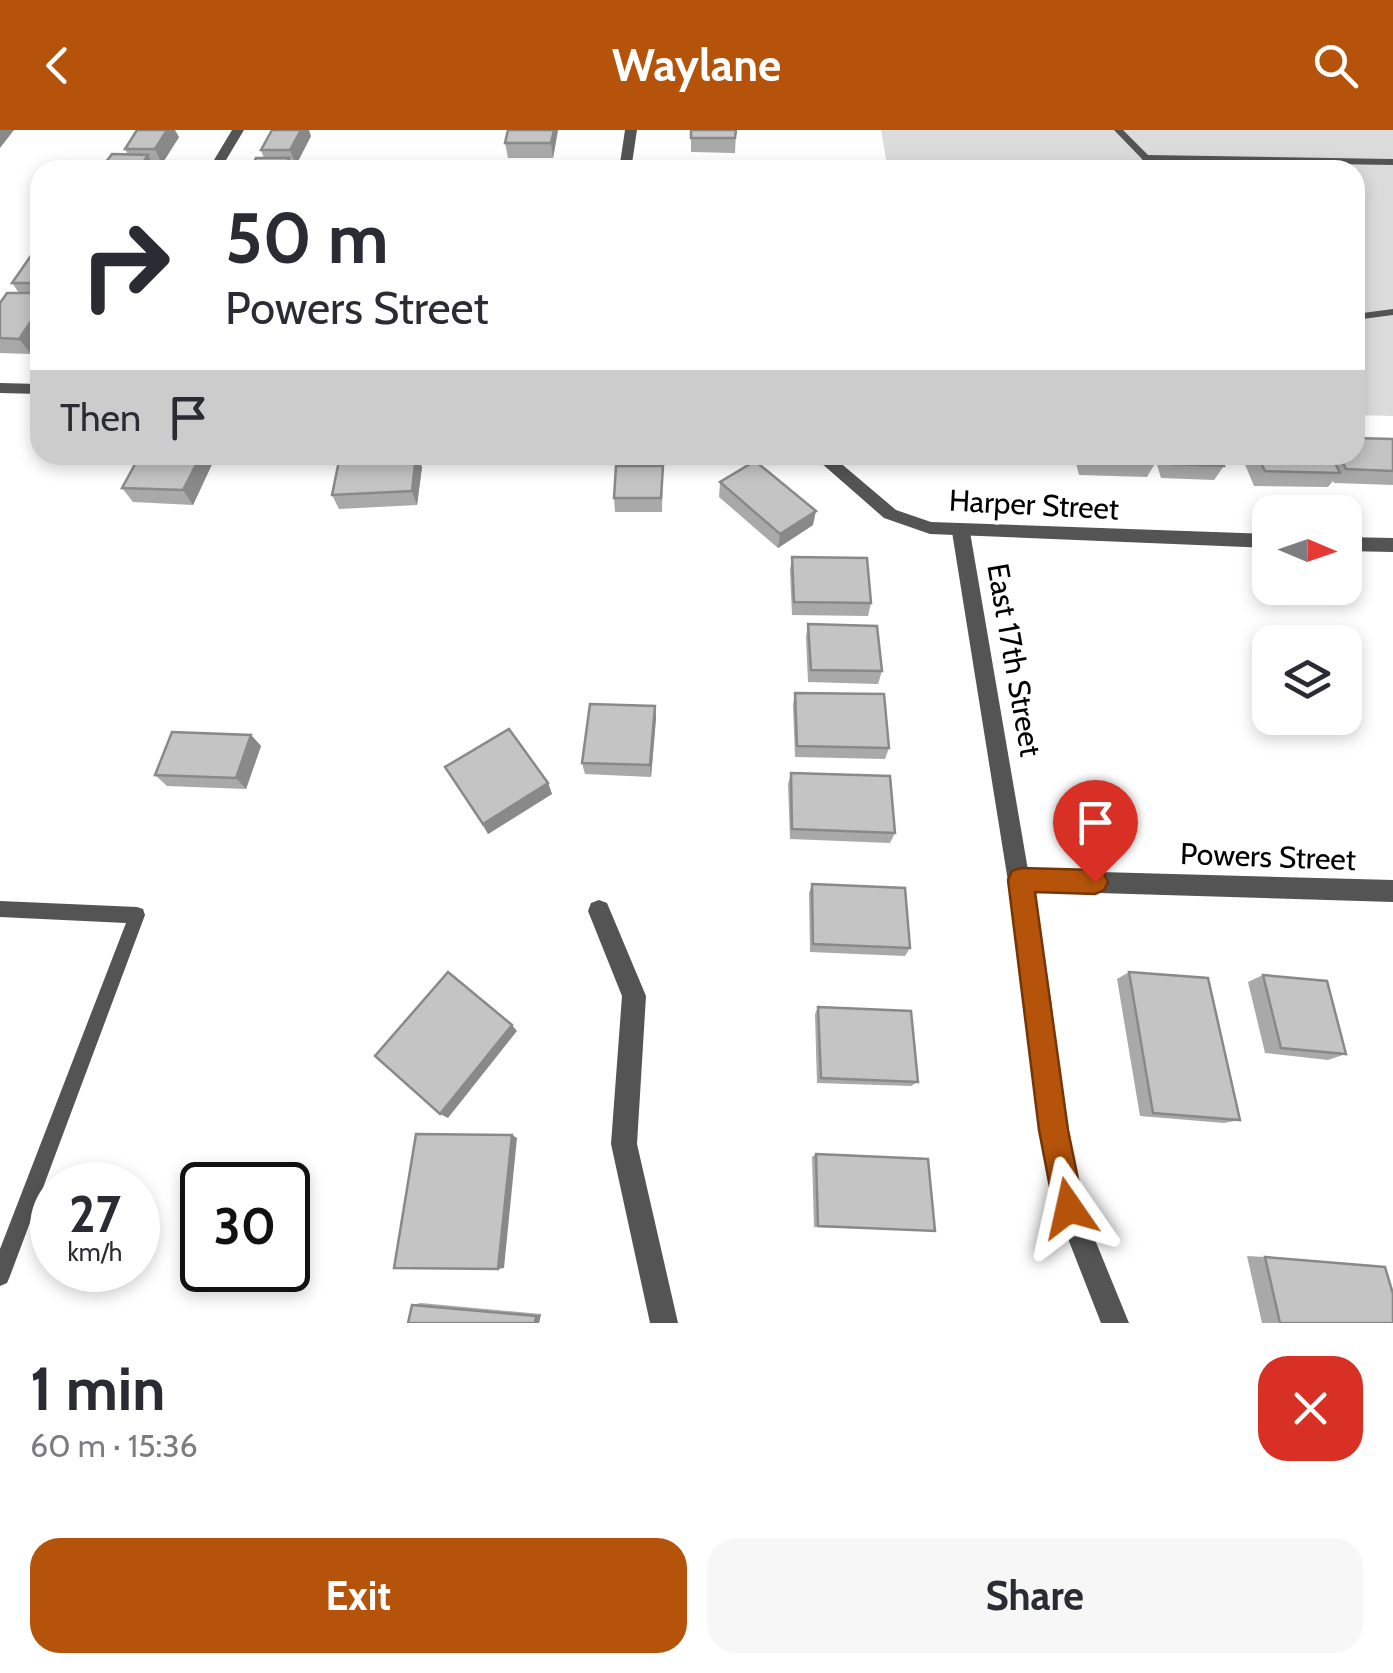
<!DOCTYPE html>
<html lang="en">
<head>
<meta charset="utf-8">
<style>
	body { margin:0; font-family:Cabin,sans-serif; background:#f7f7f7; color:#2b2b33; height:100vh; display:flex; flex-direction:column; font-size:38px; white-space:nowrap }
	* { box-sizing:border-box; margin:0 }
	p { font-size:32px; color:#7c7c81 }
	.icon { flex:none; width:55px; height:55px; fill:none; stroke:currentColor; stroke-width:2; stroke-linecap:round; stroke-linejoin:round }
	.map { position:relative; height:1193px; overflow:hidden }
	.panel { display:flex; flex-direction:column; background:#fff; flex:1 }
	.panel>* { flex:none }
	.top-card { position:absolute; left:30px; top:30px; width:1335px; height:305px; border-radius:30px; box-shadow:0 5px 15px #0003; background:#fff; color:#2b2b33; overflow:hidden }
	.needle { width:65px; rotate:92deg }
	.buttons { position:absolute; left:1252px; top:365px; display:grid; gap:20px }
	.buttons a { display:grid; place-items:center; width:110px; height:110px; border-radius:20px; background:#fff; box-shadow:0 5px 15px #0003; font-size:50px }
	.speed { position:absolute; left:30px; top:1032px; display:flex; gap:20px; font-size:50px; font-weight:700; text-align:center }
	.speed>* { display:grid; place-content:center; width:130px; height:130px; border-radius:50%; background:#fff; box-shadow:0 5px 15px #0003; line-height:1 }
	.speed small { font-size:25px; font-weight:400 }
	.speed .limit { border:5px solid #111; border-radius:15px; background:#fff; color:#111 }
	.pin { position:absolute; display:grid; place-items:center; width:85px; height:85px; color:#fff; margin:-102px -42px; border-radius:50% 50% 50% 0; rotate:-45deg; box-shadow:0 0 10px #0007 }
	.pin .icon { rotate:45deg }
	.me { position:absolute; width:110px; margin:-55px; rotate:349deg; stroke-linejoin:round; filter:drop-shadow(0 0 8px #0008) }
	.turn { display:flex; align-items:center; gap:35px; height:210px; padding:0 30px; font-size:45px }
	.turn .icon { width:130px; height:130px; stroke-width:2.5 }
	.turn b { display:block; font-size:70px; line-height:85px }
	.then { display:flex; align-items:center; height:95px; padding:0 30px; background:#0003; gap:20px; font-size:38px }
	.round { display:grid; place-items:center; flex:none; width:105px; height:105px; border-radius:30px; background:#f7f7f7 }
	.headline { display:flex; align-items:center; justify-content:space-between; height:170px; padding:0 30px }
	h1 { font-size:60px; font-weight:700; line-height:75px }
	.primary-button { display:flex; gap:20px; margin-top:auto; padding:20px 30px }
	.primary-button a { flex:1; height:115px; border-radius:30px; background:#b45309; color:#fff; font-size:40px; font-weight:700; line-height:115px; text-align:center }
	.primary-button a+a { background:#f7f7f7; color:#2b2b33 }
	header { display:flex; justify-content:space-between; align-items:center; height:130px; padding:0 30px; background:#b45309; color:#fff; font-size:45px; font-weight:700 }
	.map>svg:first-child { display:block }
	.green { fill:#dbdbdb }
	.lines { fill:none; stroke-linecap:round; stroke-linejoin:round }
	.service { fill:#545454; fill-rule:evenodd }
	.minor { fill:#545454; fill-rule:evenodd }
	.tertiary { fill:#545454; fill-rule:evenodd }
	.wall { fill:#a9a9a9 }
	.shaded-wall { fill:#898989 }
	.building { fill:#c4c4c4; stroke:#898989; stroke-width:2.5 }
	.route { fill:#b45309; stroke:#753606; stroke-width:2.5 }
	.labels { text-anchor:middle; stroke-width:8; stroke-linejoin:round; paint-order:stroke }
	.street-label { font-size:30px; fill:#000; stroke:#fff }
</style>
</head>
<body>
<header><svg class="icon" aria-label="back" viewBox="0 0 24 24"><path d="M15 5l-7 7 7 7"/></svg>Waylane<svg class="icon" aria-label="search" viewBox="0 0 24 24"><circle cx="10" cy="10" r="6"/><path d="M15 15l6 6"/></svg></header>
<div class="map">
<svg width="1393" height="1193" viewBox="0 0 1393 1193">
	<rect width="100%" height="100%" fill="#fff"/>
	<polygon class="green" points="881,0 1393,0 1393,286 1355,285 1355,40 888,40"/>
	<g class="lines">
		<g class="service">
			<polygon points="1114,0 1123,0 1148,25 1393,29 1393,35 1151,31 1153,40 1143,40 1142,29"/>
			<polygon points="1393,179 1393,185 1355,190 1355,184"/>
			<polygon points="0,771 137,777 143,779 145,785 10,1146 7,1153 0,1156 0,1119 126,793 0,787"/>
		</g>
		<g class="minor">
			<polygon points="232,0 244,0 220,40 208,40"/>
			<polygon points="625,0 637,0 631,40 619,40"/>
			<polygon points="961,396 970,402 1028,740 1393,750 1393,772 1032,761 1051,870 1066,1000 1082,1078 1129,1193 1101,1193 1056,1078 1040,1000 1027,870 952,402"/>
			<polygon points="599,770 607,773 646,866 637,1014 678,1193 650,1193 611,1014 622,866 588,781 591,773"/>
		</g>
		<g class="tertiary">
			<polygon points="0,253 40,254 40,264 0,263"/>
			<polygon points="812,325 831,325 896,380 931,392 1270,404 1270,418 930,404 884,388"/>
			<polygon points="1345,407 1393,408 1393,422 1345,421"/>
		</g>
	</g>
	<g class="wall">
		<polygon points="508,0 558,0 553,28 508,28 505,13"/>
		<polygon points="691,0 736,0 735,23 691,22"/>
		<polygon points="311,6 296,35 292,35 294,40 250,40 264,28 261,20"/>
		<polygon points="179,7 162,34 152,34 128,25 125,19"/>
		<polygon points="40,114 40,209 31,224 0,223 0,173 19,163 12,153"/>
		<polygon points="1393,309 1393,355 1334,353 1333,351 1328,357 1254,356 1241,325 1355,325"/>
		<polygon points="364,325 418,325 422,337 417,375 339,379 332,365"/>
		<polygon points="1074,325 1153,325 1156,332 1147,347 1079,345"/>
		<polygon points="1154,325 1220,325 1224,336 1214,350 1161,348"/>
		<polygon points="213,332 193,375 133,372 122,358"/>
		<polygon points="663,336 662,382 615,382 614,368"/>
		<polygon points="720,352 813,395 778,418 719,367"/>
		<polygon points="792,427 871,473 868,486 792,485 790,440"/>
		<polygon points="808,494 882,541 878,554 808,552 806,507"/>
		<polygon points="795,563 889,618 885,629 795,627 793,575"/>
		<polygon points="655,576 656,588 651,647 585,644 582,633"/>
		<polygon points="251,605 261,616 246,659 167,656 155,645"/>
		<polygon points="445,637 548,653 552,664 488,704"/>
		<polygon points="791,643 895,703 890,713 790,709 788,654"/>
		<polygon points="812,754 910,818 905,826 810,822 809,763"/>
		<polygon points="1129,842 1240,990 1224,993 1140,986 1117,849"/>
		<polygon points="1263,845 1346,924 1328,930 1265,923 1248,852"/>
		<polygon points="818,877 918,952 911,956 817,953 815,884"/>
		<polygon points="816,1024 935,1101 814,1097 812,1027"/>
		<polygon points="1247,1126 1265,1127 1393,1193 1262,1193"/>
		<polygon points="421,1173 541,1184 539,1193 408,1193 412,1175"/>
	</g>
	<g class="shaded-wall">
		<polygon points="0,0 14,0 0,18"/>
		<polygon points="167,0 175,0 179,7 162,34 155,19"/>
		<polygon points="301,0 309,0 311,6 296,35 290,20"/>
		<polygon points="554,0 558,0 553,28 551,13"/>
		<polygon points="148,25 155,40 138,40"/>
		<polygon points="289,28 294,40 283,40"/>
		<polygon points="40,178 40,209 31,224 19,209"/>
		<polygon points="201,325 209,325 213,332 193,375 183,360"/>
		<polygon points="416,325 422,337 417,375 412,361"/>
		<polygon points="816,381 813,395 778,418 780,404"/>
		<polygon points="655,576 656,588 651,647 650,635"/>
		<polygon points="251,605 261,616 246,659 236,648"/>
		<polygon points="548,653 552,664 488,704 483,694"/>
		<polygon points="512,895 517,901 448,988 440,984"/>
		<polygon points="512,1005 517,1008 504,1138 498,1139"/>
		<polygon points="541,1184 539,1193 535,1193 536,1186"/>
	</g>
	<g class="building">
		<polygon points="137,0 167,0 155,19 125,19"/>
		<polygon points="272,0 301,0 290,20 261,20"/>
		<polygon points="508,0 554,0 551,13 505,13"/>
		<polygon points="691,0 736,0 735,8 691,8"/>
		<polygon points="112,24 148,25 138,40 100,40"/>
		<polygon points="256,28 289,28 283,40 250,40"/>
		<polygon points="530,32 569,34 567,40 526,40"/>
		<polygon points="39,114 40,153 12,153"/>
		<polygon points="7,163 40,163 40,178 19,209 0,208 0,173"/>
		<polygon points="1355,308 1393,309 1393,341 1346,339 1339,325 1355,325"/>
		<polygon points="140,325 201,325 183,360 122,358"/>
		<polygon points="364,325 416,325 412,361 332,365 340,326"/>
		<polygon points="1085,325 1153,325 1156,332 1086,331"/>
		<polygon points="1167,325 1220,325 1224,336 1170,334"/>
		<polygon points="1257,325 1331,325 1340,343 1265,341"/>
		<polygon points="755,331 816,381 780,404 720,352"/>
		<polygon points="616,336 663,336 661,368 614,368"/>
		<polygon points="792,427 867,428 871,473 794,472"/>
		<polygon points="808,494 877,496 882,541 811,540"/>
		<polygon points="795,563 884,564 889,618 797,616"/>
		<polygon points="590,574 655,576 650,635 582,633"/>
		<polygon points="509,599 548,653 483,694 445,637"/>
		<polygon points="172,602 251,605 236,648 155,645"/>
		<polygon points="791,643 890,646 895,703 792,699"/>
		<polygon points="812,754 905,758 910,818 813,814"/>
		<polygon points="448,842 512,895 440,984 375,926"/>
		<polygon points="1129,842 1208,848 1240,990 1153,983"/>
		<polygon points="1263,845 1327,851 1346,924 1281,918"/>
		<polygon points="818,877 911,881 918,952 821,948"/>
		<polygon points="416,1004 512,1005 498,1139 394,1138"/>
		<polygon points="816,1024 928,1029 935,1101 818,1096"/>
		<polygon points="1265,1127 1385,1137 1393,1164 1393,1193 1280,1193"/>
		<polygon points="412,1175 536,1186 535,1193 408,1193"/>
	</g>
	<polygon class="route" points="1021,738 1095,740 1104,744 1108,752 1104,760 1095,764 1035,762 1068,1000 1084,1078 1080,1089 1069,1093 1058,1089 1054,1078 1039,1000 1008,750 1012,741"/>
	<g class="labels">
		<g class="street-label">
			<text transform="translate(1034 375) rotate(3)" y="10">Harper Street</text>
			<text transform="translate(1014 530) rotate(80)" y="10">East 17th Street</text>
			<text transform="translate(1268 727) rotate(2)" y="10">Powers Street</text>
		</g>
	</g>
</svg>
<div class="buttons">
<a><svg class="needle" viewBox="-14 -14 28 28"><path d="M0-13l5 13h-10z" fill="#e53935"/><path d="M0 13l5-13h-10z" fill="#7c7c81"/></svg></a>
<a><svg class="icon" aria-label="layers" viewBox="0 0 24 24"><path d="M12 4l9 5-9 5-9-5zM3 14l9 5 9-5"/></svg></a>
</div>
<div class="speed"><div>27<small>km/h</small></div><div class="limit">30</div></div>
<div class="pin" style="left:1095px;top:752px;background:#d93025"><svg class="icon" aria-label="arrive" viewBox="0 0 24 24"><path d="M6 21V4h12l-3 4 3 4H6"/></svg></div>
<svg class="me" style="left:1069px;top:1078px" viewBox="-20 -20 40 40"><path d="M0-17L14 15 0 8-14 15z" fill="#b45309" stroke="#fff" stroke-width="4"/></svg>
<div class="top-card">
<div class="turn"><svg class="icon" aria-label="right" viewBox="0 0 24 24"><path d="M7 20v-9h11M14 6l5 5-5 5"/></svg><div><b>50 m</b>Powers Street</div></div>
<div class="then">Then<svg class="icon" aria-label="arrive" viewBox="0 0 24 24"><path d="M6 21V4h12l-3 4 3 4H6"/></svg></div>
</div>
</div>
<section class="panel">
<div class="headline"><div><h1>1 min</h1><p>60 m · 15:36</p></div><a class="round" style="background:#d93025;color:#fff"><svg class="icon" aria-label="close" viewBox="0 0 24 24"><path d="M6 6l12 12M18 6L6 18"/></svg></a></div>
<div class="primary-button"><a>Exit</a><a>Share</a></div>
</section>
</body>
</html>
